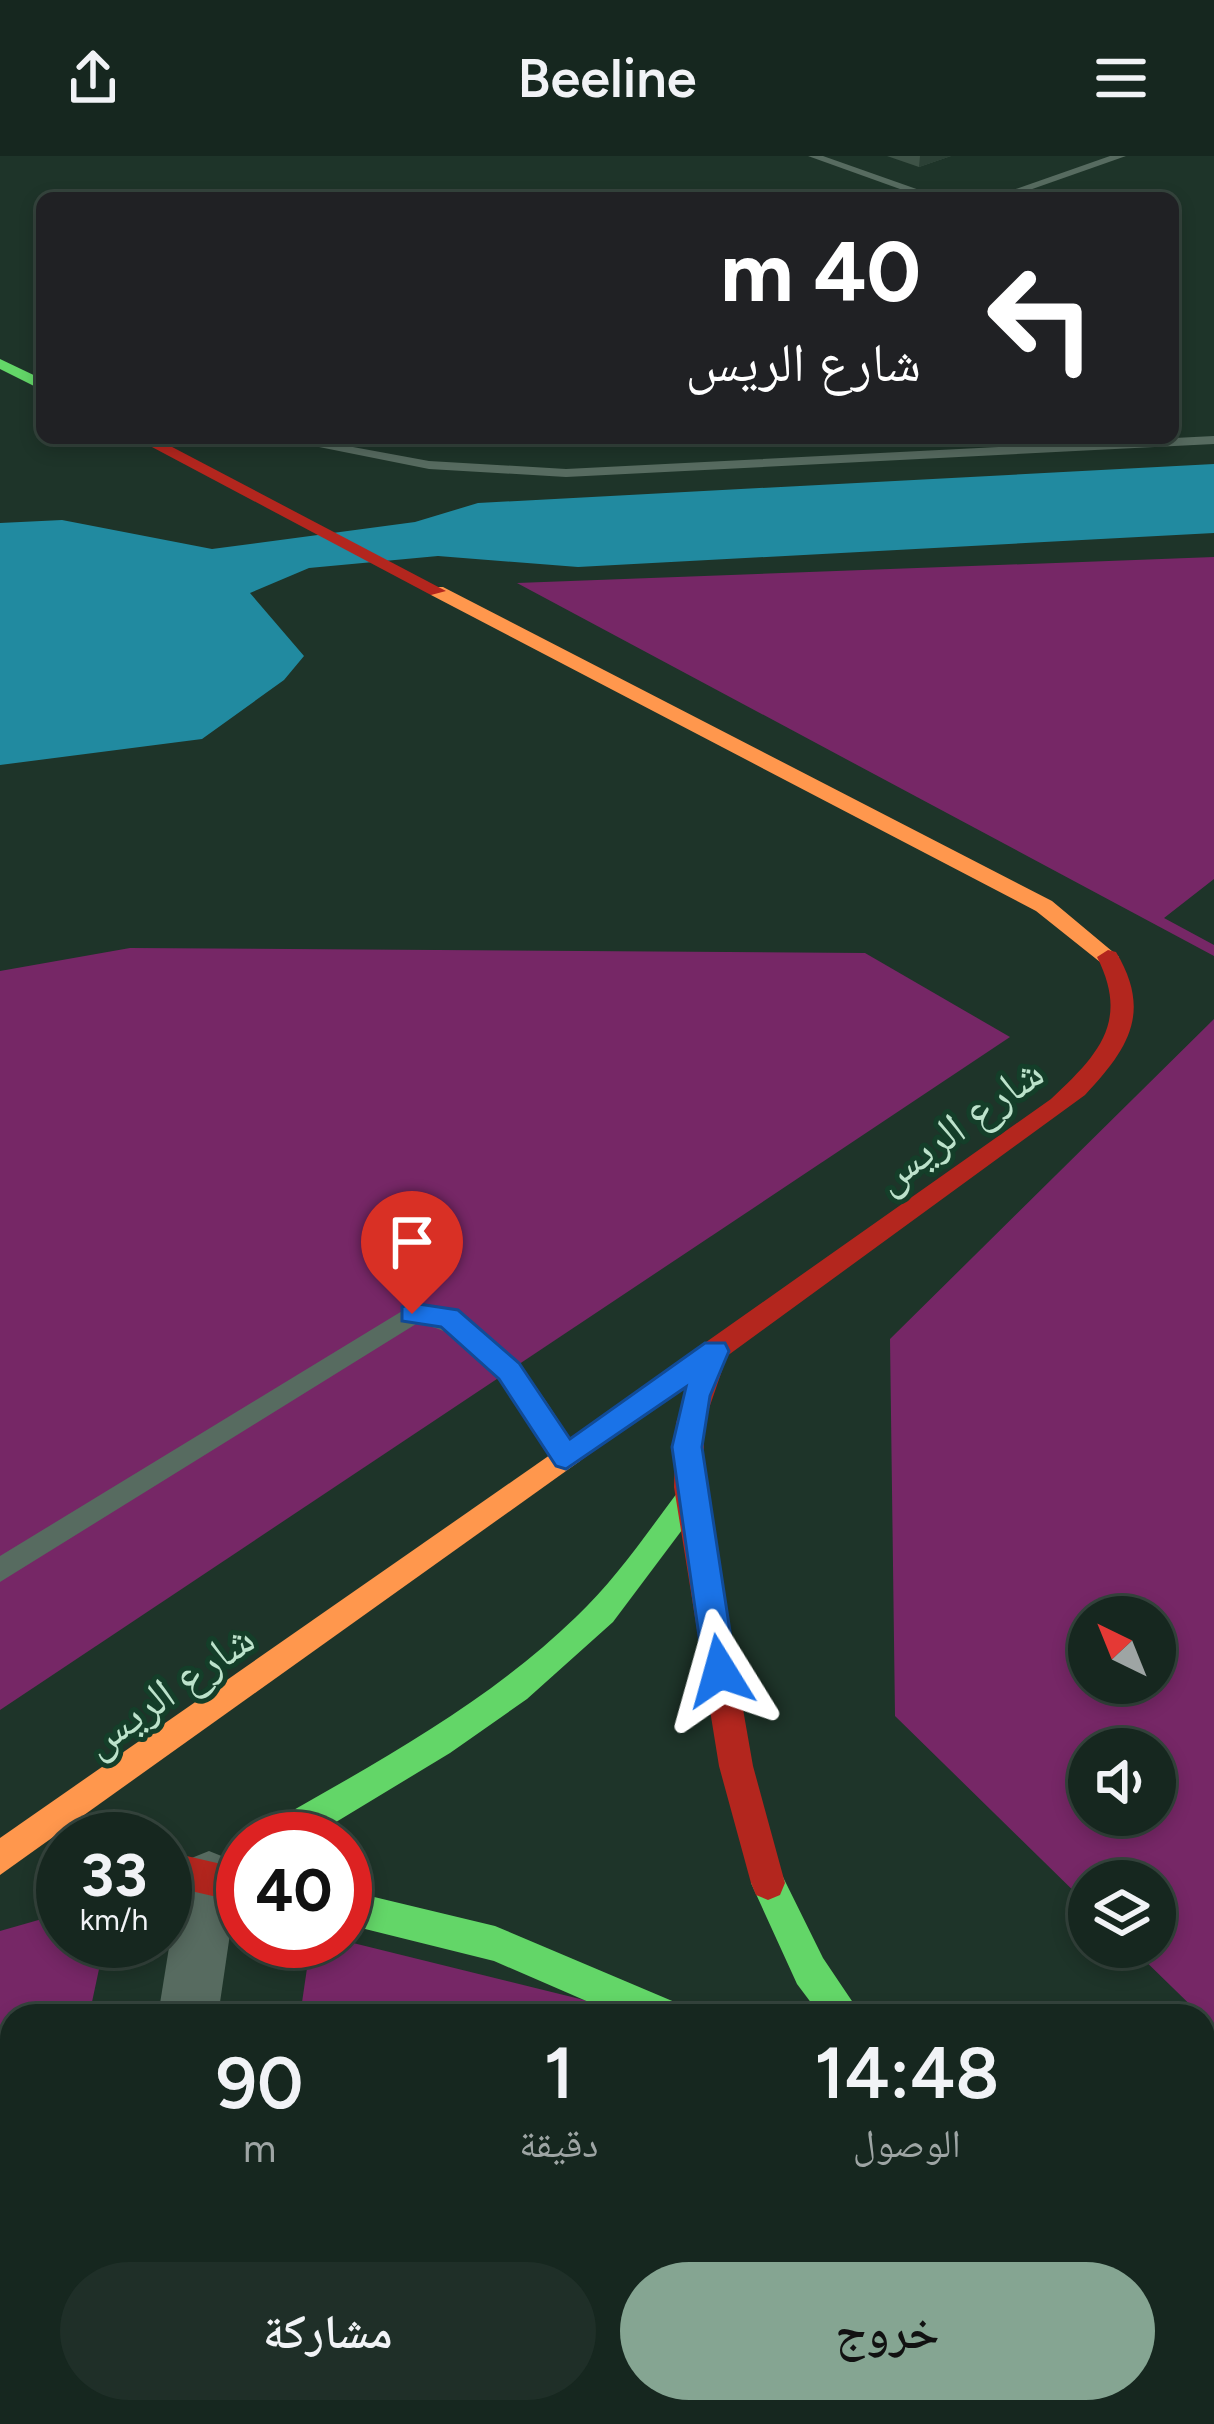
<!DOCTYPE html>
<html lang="ar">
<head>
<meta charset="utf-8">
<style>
	body { margin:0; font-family:Figtree,"Noto Naskh Arabic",sans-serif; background:#1f2f28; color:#f1f3f6; direction:rtl; height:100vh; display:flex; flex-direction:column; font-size:45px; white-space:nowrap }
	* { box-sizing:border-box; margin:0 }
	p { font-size:39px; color:#9ea5a4 }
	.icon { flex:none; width:66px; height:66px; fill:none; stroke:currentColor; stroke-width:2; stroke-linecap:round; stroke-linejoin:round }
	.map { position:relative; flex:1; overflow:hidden; direction:ltr }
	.drawer { position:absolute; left:0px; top:1848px; width:1215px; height:420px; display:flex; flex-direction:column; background:#16271f; border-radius:36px 36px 0 0; box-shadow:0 6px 18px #0003,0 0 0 3px #35443d; direction:rtl }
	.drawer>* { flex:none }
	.guide { position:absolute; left:36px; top:36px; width:1143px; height:252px; border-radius:18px; box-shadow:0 6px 18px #0003,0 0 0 3px #35443d; direction:rtl; background:#202124; color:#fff; overflow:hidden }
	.needle { width:78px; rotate:317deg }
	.fabs { position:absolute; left:1068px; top:1440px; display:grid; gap:24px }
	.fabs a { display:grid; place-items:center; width:108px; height:108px; border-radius:50%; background:#16271f; box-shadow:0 6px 18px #0003,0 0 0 3px #35443d; font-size:60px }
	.speed { position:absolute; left:36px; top:1656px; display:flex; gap:24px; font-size:60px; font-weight:700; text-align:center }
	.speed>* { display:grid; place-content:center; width:156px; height:156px; border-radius:50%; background:#16271f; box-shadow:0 6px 18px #0003,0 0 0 3px #35443d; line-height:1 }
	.speed small { font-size:30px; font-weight:400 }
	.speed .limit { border:18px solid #d22; background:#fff; color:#111 }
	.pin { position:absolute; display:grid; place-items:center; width:102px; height:102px; color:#fff; margin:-123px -51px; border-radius:50% 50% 50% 0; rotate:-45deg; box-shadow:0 0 12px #0007 }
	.pin .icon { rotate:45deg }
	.me { position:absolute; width:132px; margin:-66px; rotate:352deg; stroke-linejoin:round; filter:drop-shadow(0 0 9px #0008) }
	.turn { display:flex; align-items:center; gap:42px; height:252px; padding:0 60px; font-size:54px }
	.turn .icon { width:156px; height:156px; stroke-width:2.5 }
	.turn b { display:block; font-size:84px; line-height:102px }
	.eta { display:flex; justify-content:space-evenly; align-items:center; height:204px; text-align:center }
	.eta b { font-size:72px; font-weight:600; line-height:84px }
	.primary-button { display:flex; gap:24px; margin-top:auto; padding:24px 60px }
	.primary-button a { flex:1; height:138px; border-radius:72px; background:#85a592; color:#111; font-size:48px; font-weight:600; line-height:138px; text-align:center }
	.primary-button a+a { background:#1f2f28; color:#f1f3f6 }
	header { display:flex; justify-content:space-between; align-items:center; height:156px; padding:0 60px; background:#16271f; font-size:54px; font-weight:600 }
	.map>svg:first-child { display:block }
	.green { fill:#762766; fill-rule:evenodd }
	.water { fill:#218aa0 }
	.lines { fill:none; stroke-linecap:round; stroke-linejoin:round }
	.lane { fill:#576b60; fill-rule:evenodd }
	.street { fill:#576b60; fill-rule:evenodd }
	.fast { fill:#63d668; fill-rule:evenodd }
	.slow { fill:#ff974d; fill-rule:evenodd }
	.jam { fill:#b3261e; fill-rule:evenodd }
	.wall { fill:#3e5347 }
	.shaded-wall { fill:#2b4035 }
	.route { fill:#1a73e8; stroke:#114b97; stroke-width:3 }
	.labels { text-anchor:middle; stroke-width:10; stroke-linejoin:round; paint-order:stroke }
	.street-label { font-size:45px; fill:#bce2cb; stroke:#143e29 }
</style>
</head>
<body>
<header><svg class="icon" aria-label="menu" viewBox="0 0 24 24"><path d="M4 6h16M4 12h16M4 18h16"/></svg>Beeline<svg class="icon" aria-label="share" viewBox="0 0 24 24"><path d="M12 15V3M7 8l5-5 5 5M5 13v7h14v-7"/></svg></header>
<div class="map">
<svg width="1214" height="2268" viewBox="0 0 1214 2268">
	<rect width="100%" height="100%" fill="#1e3429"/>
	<g class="green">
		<polygon points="1214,401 1214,723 1164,762 1214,789 1214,800 517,427"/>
		<polygon points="130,792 865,797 1010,881 0,1554 0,815"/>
		<path d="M1214 863V1872L1131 1791H1155V1725H1089V1750L895 1560 890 1183ZM1155 1461V1527H1089V1461ZM1155 1593V1659H1089V1593Z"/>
		<polygon points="63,1757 63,1785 105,1785 89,1860 12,1860 12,2227 0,2268 0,1775"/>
		<polygon points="311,1785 345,1785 649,1860 300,1860"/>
		<polygon points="242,2256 998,2256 1009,2268 240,2268"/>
	</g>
	<polygon class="water" points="1214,308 1214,377 578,411 438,400 309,412 250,437 304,500 284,524 202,583 0,609 0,367 62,364 212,393 415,366 478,347"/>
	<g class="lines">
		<g class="lane">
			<polygon points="808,0 823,0 942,42 925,42"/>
			<polygon points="1110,0 1126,0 1007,42 990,42"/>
			<polygon points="1214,280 1214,288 566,321 429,313 274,282 304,282 429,305 566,313"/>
			<path d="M412 1149C491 1156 543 1233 578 1299L574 1306 565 1310 556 1306C523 1255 483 1174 416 1168L0 1426V1400Z"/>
		</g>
		<g class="street">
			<polygon points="209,1695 229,1703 238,1723 218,1860 158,1860 180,1723 189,1703"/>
			<polygon points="92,2256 162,2256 160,2268 90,2268"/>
		</g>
		<g class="fast">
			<polygon points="0,203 42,223 42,234 0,213"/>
			<path d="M691 1330 702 1333 706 1342 613 1466 527 1543 450 1597 308 1683H259L264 1671C372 1609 485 1549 576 1461 616 1423 647 1377 680 1333Z"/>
			<polygon points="768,1710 780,1715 823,1802 862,1860 821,1860 797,1828 751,1727 756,1715"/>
			<polygon points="345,1734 495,1770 677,1847 682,1860 621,1860 494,1805 345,1768"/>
			<polygon points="1030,2256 1078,2256 1083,2268 1035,2268"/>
		</g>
		<g class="slow">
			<polygon points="431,431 443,431 1052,745 1119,801 1116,806 1100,806 1036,755 431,439"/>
			<polygon points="570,1285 580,1289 585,1297 580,1305 0,1719 0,1682"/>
		</g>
		<g class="jam">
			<polygon points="135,282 155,282 446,435 431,439"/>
			<path d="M1108 794 1116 796C1152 856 1129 892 1085 939L727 1200 704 1267V1331L753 1610 785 1727 780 1739 768 1744 756 1739 751 1727 719 1610 674 1331 676 1267 690 1227 580 1305 570 1309 560 1305 555 1297 560 1289 1051 943C1098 899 1130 866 1097 801Z"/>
			<polygon points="165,1695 243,1713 243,1747 165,1729"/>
			<polygon points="1203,2226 1214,2231 1214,2268 1194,2268 1186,2256 1203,2256"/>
		</g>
	</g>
	<polygon class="wall" points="887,0 951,0 919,11"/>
	<polygon class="shaded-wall" points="920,0 951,0 919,11"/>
	<polygon class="route" points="412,1147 458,1154 519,1207 570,1283 705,1187 725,1187 729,1195 710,1240 702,1291 736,1515 731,1525 720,1529 708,1525 704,1515 672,1291 686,1231 566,1313 556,1310 499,1223 441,1171 402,1165 402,1151"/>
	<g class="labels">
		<g class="street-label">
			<text transform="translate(958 968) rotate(-36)" y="16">شارع الريس</text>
			<text transform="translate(168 1533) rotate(-35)" y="16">شارع الريس</text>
		</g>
	</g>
</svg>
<div class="fabs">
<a><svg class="needle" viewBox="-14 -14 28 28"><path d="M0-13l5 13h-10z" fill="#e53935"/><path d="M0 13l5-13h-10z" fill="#9ea5a4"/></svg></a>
<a><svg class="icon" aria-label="sound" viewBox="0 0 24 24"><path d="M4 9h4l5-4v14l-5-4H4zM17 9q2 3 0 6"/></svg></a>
<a><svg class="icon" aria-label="layers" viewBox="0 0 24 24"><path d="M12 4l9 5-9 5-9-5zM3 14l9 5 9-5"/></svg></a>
</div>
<div class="speed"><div>33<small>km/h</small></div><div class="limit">40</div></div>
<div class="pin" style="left:412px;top:1158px;background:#d93025"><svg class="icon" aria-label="arrive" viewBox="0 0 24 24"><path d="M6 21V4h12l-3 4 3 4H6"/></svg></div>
<svg class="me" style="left:720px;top:1515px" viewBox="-20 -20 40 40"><path d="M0-17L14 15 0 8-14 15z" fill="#1a73e8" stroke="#fff" stroke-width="4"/></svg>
<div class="guide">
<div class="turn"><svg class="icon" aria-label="left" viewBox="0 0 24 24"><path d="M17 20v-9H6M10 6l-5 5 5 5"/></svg><div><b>40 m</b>شارع الريس</div></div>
</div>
<section class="drawer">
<div class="eta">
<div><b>14:48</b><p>الوصول</p></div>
<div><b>1</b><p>دقيقة</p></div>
<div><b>90</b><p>m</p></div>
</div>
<div class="primary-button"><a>خروج</a><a>مشاركة</a></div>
</section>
</div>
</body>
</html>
